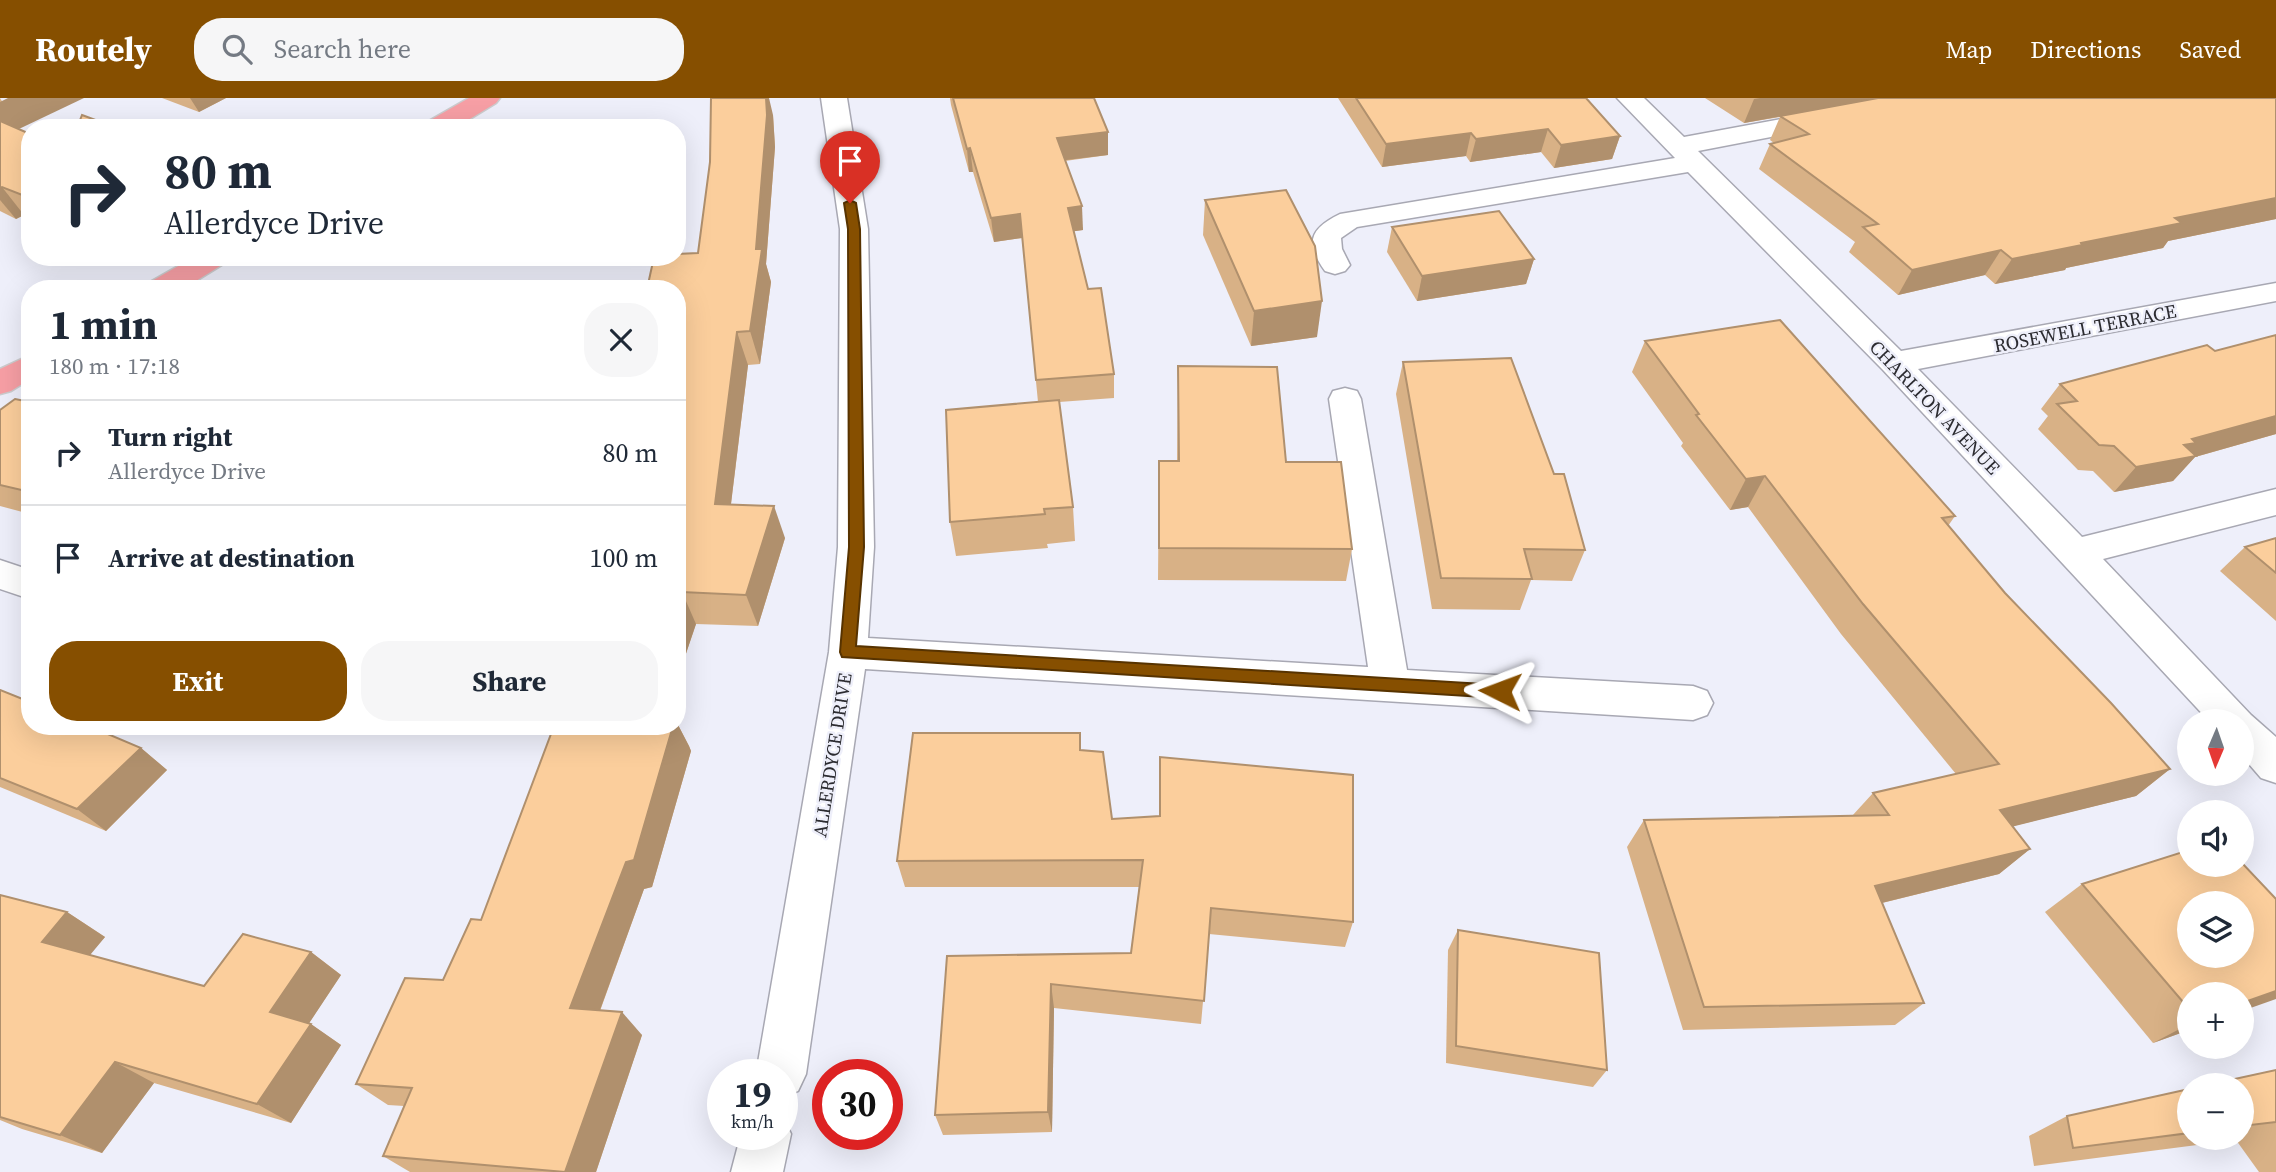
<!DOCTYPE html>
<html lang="en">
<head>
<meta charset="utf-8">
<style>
	body { margin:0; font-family:"Source Serif 4",serif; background:#f6f6f7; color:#1f2937; height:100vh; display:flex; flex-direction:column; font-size:26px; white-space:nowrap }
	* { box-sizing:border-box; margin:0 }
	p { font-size:23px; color:#747a83 }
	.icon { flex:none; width:38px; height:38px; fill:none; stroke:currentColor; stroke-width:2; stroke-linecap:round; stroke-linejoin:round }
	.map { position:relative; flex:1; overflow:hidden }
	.sheet { position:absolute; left:21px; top:182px; width:665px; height:455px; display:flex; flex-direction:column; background:#fff; border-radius:28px; box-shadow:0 7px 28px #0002 }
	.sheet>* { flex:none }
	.top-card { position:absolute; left:21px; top:21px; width:665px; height:147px; border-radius:28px; box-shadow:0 7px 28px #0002; background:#fff; color:#1f2937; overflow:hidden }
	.needle { width:46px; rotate:182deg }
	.fabs { position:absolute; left:2177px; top:611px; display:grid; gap:14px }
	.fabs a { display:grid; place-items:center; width:77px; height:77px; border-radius:50%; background:#fff; box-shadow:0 7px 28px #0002; font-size:35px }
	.speed { position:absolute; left:707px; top:961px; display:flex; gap:14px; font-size:35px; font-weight:700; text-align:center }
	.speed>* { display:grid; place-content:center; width:91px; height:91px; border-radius:50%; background:#fff; box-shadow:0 7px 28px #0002; line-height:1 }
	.speed small { font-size:18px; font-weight:400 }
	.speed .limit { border:10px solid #d22; background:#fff; color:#111 }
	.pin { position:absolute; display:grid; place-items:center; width:60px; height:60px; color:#fff; margin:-72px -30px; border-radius:50% 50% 50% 0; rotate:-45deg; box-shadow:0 0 7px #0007 }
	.pin .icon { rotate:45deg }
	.me { position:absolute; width:77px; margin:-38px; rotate:273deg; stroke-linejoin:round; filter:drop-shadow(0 0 5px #0008) }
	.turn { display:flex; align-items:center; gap:24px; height:147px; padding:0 28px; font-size:32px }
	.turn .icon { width:91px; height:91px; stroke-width:2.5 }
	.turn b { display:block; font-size:49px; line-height:60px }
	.round { display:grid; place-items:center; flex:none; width:74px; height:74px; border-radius:28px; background:#f6f6f7 }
	.summary { display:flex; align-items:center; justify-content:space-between; height:119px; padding:0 28px }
	h1 { font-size:42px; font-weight:700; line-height:52px }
	.primary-button { display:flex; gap:14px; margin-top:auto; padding:14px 28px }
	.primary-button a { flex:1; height:80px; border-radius:28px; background:#864f00; color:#fff; font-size:28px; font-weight:700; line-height:80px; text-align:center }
	.primary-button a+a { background:#f6f6f7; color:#1f2937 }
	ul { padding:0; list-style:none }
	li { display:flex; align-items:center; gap:21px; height:105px; padding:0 28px; border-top:2px solid #e0e1e3 }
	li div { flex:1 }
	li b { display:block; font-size:26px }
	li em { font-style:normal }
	header { display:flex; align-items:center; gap:42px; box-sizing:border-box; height:98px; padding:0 35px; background:#864f00; color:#fff }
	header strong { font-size:33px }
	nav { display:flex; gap:38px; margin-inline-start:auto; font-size:24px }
	.search { width:490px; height:63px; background:#f6f6f7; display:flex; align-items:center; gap:18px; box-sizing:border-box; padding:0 24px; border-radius:28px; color:#747a83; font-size:26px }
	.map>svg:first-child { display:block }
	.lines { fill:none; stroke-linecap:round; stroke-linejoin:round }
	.minor-casing { stroke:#a8a8b3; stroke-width:3 }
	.major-casing { stroke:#ccccce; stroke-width:3 }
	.minor { fill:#fff; fill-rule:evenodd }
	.major { fill:#f79fa5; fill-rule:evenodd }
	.wall { fill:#d8b186 }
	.shaded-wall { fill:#b0906d }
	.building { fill:#fbce9c; stroke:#b0906d; stroke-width:2; fill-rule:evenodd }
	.route { fill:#864f00; stroke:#573300; stroke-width:2 }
	.labels { text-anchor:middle; stroke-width:5; stroke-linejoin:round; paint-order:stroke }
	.street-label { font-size:19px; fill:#2c2c31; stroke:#eeeffa }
</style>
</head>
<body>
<header>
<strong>Routely</strong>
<div class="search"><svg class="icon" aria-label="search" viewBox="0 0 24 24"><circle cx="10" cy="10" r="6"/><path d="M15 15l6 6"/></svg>Search here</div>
<nav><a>Map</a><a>Directions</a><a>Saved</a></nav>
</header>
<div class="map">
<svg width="2276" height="1074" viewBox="0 0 2276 1074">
	<rect width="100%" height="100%" fill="#eeeffa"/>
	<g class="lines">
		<defs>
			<g id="minor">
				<polygon points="821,0 847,0 868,131 874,449 868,540 1368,569 1329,301 1333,293 1345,290 1357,293 1361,301 1407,572 1693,588 1707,593 1713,605 1707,617 1693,622 865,571 806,976 798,993 782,1000 782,976 756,976 829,554 838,449 840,131"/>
				<path d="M1617 0H1644L1684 39 1825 13 1834 15 1838 21 1834 27 1698 53 1901 253 2276 185V203L1918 271 2082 439 2276 391V417L2103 461 2251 617 2276 639V685L2261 680 2242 658V623H2209L1883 272 1688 74 1357 129 1341 140 1342 151 1350 167 1345 173 1335 176 1325 173C1305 145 1309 131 1340 116L1675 60Z"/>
				<polygon points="0,462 30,472 30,501 0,491"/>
				<polygon points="782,1017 791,1036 783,1074 731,1074 741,1036 782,1036"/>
			</g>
			<g id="major">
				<polygon points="469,0 500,0 496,5 455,30 423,30 427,24"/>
				<polygon points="194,159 229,159 225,165 183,191 146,191 150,184"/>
				<polygon points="30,257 30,281 11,293 0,296 0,271"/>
			</g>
		</defs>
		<use href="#minor" class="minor-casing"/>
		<use href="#major" class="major-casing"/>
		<use href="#minor" class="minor"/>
		<use href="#major" class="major"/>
	</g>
	<g class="wall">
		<polygon points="0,0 19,31 30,36 30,119 24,117 16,121 0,113"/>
		<polygon points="162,0 226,0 199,14"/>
		<polygon points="950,0 1094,0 1108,57 1065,63 1083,132 1074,133 1088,191 1114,276 1114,300 1059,304 1073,409 1075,443 1047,446 1048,450 956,458 950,424 1038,304 1022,140 994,144 973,74 969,74 951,7"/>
		<polygon points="1338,0 1586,0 1620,38 1612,61 1554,70 1541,54 1470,64 1466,58 1382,69"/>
		<polygon points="1705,0 2276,0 2276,121 2168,143 2163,150 2066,170 2065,172 1995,186 1985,177 1898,197 1849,154 1855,144 1759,71 1770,46 1774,45 1770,42 1780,19 1744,25"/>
		<polygon points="773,17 775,49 766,166 771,184 760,266 748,267 731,406 785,440 758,528 696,526 677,582 677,191 698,155"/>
		<polygon points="1205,102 1317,239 1251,248 1203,137"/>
		<polygon points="1392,129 1534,161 1526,186 1417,203 1387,154"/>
		<polygon points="2276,237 2276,336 2195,359 2173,383 2114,394 2093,373 2078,372 2038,331 2048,318 2041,311 2060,286 2215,253"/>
		<polygon points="1645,243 1955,418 1948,428 2005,495 2170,671 2136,698 2013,728 2030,751 1999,776 1882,805 1924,905 1895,927 1683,932 1627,749 1644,722 1852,718 1873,695 1956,676 1841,536 1748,409 1730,412 1681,348 1683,345 1632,274"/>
		<polygon points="1403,264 1554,376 1585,452 1572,483 1531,482 1520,512 1432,511 1396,296"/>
		<polygon points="1178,268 1286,364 1352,451 1346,483 1158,482 1159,363 1177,363"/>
		<polygon points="30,304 30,416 0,408 0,312"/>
		<polygon points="2276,440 2276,523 2220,473 2245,449"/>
		<polygon points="0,592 141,650 167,672 106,733 0,689"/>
		<polygon points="677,625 689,648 691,653 652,789 644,791 600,913 642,937 596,1074 410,1074 383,1058 404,1008 388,1007 356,986 443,882 481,822 677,628"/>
		<polygon points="1082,652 1112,721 1159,718 1160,659 1353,824 1345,849 1209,836 1201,926 1054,910 1052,1034 943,1037 935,1017 947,858 1131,855 1139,789 905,789 897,763"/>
		<polygon points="2082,786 2189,896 2189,932 2153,945 2045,814"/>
		<polygon points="0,797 67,814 105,839 89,857 204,888 311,854 341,877 309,925 341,947 291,1025 154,985 102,1055 22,1031 0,1022"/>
		<polygon points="1458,832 1607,972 1593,989 1446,965 1448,852"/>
		<polygon points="2276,972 2276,1074 2259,1074 2236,1042 2034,1068 2029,1038 2067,1018 2189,991 2189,1040 2242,1040 2242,987"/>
	</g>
	<g class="shaded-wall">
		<polygon points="8,0 84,0 0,40 0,4"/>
		<polygon points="190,0 226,0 199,14"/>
		<polygon points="766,0 769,0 773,17 775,49 766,166 771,184 760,266 750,233"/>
		<polygon points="1760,0 1882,0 1744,25 1754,1"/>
		<polygon points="1548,31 1541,54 1470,64 1476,41"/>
		<polygon points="1108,34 1108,57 1058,63 1057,40"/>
		<polygon points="1471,35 1466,58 1382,69 1386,46"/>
		<polygon points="1620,38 1612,61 1554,70 1561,47"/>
		<polygon points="970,50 973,74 969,74 967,51"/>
		<polygon points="2,89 24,117 16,121 0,102 0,90"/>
		<polygon points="2276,100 2276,121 2168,143 2163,150 2066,170 2065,172 1995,186 2012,161 2081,145 2175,120"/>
		<polygon points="1082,108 1083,132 1069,134 1068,110"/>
		<polygon points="1020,116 1022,140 994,144 991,120"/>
		<polygon points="2001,152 1985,177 1898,197 1912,172"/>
		<polygon points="1534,161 1526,186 1417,203 1422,178"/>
		<polygon points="1322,203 1317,239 1251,248 1254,213"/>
		<polygon points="737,234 748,267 727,438 715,406"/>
		<polygon points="2276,318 2276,336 2195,359 2173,383 2114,394 2136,369 2184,347 2192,341"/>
		<polygon points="1765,378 1748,409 1730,412 1746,381"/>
		<polygon points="774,408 785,440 758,528 746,497"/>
		<polygon points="682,494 696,526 677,582 677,508"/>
		<polygon points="677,625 689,648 691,653 652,789 644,791 592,934 570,910 673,628 677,628"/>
		<polygon points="141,650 167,672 106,733 77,711"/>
		<polygon points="2170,671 2136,698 1971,739 2000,712"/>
		<polygon points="2030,751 1999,776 1849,813 1875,788"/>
		<polygon points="67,814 105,839 81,868 42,844"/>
		<polygon points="311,854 341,877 302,936 270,914"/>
		<polygon points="1051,886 1054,910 1052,1034 1048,1014"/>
		<polygon points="2276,893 2276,901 2242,913 2242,905"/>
		<polygon points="622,914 642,937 596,1074 565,1074"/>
		<polygon points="311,926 341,947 291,1025 257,1006"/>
		<polygon points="2189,926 2189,932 2153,945"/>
		<polygon points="115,964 154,985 102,1055 60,1037"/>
	</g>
	<g class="building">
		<polygon points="711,0 766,0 767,17 756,151 762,151 750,233 737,234 715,406 774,408 746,497 682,494 677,508 677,191 647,191 654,159 677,159 677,156 698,155 710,64"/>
		<polygon points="953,0 1094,0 1108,34 1057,40 1082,108 1068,110 1088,191 1101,190 1114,276 1036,282 1020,116 991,120 970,50 967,51"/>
		<polygon points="1356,0 1586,0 1620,38 1561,47 1548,31 1476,41 1471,35 1386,46"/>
		<polygon points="1878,0 2276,0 2276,100 2175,120 2182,125 2081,145 2082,147 2012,161 2001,152 1912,172 1863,129 1878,126 1770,46 1809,36 1780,18"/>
		<polygon points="82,17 117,30 77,30"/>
		<polygon points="0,23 30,36 30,100 2,89 0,90"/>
		<polygon points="1286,92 1315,148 1322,203 1254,213 1205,102"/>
		<polygon points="1499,113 1534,161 1422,178 1392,129"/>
		<polygon points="1780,222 1955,418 1942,420 2005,495 2111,605 2170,671 2000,712 2030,751 1875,788 1924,905 1704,909 1644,722 1889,717 1873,695 1999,666 1863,506 1765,378 1746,381 1696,317 1699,316 1645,243"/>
		<polygon points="2276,237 2276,318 2192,341 2196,345 2184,347 2196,358 2136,369 2114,348 2099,347 2057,306 2077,303 2060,286 2207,247 2215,253"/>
		<polygon points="1511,260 1554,376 1564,376 1585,452 1524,451 1532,481 1441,480 1403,264"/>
		<polygon points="1178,268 1277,269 1286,364 1341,364 1352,451 1159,450 1159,363 1179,363"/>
		<polygon points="15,301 30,304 30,394 0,387 0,312"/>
		<polygon points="1059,302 1073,409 1044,411 1045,416 950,424 946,312"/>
		<polygon points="2276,440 2276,475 2245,449"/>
		<polygon points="0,592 30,604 30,628 89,628 141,650 77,711 0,680"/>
		<polygon points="554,628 673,628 634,762 626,764 570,910 622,914 565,1074 383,1058 412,990 356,986 405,880 443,882 471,821 481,822"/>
		<polygon points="913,635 1080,635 1080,652 1103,654 1112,721 1160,718 1160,659 1353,677 1353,824 1211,810 1204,903 1051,886 1048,1014 935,1017 947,858 1131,855 1143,762 897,763"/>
		<path d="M2189 752V766H2242V765L2276 801V893L2242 905V896H2189V911L2082 786ZM2189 805H2242V858H2189Z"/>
		<polygon points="0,797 67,814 42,844 204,888 243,836 311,854 270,914 311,926 257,1006 115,964 60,1037 0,1019"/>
		<polygon points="1458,832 1599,855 1607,972 1456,948"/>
		<polygon points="2276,972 2276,1024 2242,1028 2242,987 2207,987"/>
		<polygon points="2189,991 2189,1035 2073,1050 2067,1018"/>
	</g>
	<polygon class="route" points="850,102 856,105 860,131 864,449 856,548 1500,587 1506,589 1509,593 1506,598 1500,600 842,559 840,554 849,449 848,131 844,105"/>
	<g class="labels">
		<g class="street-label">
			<text transform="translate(2085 230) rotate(-11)" y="7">ROSEWELL TERRACE</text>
			<text transform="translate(1935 309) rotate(46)" y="7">CHARLTON AVENUE</text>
			<text transform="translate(832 657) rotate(-81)" y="7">ALLERDYCE DRIVE</text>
		</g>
	</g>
</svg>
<div class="fabs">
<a><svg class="needle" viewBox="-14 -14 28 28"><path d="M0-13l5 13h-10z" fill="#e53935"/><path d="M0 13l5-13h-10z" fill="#747a83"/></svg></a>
<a><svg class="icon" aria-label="sound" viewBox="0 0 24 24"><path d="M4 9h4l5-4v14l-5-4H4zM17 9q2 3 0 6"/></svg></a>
<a><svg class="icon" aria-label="layers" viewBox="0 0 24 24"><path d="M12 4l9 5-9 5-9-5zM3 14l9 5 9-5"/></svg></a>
<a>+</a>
<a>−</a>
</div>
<div class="speed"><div>19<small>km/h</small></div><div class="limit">30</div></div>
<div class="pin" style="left:850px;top:105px;background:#d93025"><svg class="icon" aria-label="arrive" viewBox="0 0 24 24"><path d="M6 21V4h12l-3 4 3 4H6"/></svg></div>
<svg class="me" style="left:1500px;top:593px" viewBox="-20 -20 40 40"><path d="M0-17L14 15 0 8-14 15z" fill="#864f00" stroke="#fff" stroke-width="4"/></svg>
<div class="top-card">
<div class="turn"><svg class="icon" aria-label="right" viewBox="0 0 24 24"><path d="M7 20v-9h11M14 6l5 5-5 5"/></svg><div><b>80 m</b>Allerdyce Drive</div></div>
</div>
<section class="sheet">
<div class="summary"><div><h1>1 min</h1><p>180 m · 17:18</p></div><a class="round"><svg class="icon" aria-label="close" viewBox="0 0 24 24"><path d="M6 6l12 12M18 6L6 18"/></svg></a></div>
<ul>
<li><svg class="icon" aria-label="right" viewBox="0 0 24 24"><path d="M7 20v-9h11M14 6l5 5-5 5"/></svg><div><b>Turn right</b><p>Allerdyce Drive</p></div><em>80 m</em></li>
<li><svg class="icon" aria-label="arrive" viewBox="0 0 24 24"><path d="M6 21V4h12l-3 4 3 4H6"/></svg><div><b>Arrive at destination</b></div><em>100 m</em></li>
</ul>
<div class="primary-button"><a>Exit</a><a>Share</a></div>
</section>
</div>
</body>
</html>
